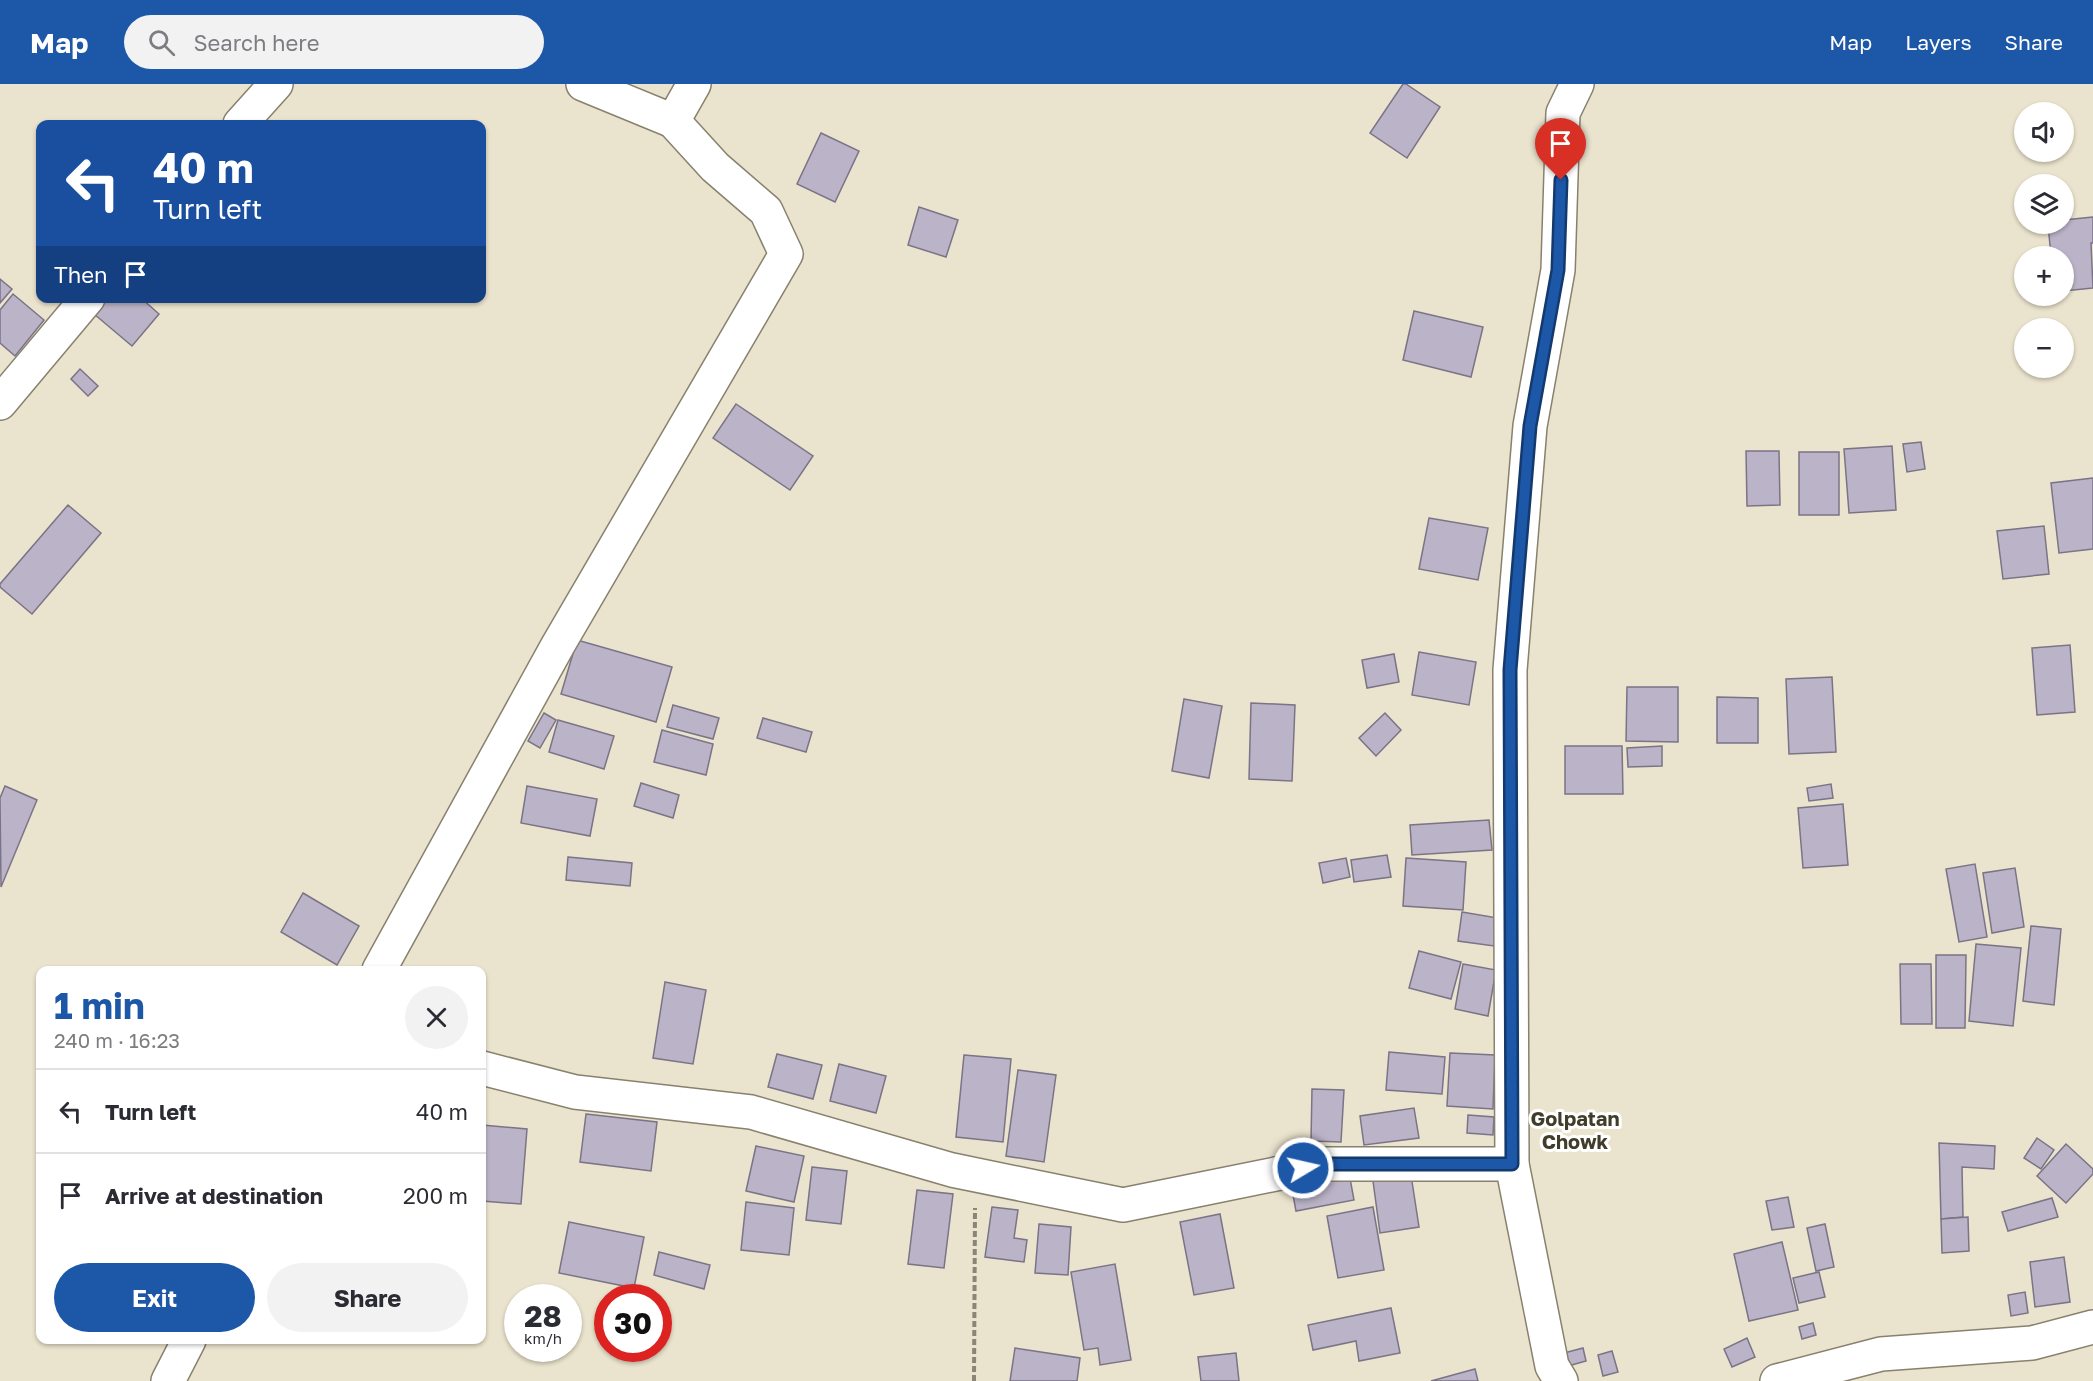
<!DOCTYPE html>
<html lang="en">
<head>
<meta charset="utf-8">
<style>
	body { margin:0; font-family:"Golos Text",sans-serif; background:#f2f2f3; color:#2b2b33; height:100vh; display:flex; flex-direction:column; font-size:22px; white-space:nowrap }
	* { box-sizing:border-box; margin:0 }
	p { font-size:20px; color:#7c7c81 }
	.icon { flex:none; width:33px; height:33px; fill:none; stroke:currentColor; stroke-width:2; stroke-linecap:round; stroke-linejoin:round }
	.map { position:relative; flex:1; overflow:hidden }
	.panel { position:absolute; left:36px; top:882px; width:450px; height:378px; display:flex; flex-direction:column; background:#fff; border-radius:12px; box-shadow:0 2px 4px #0004 }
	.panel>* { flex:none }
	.banner { position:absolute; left:36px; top:36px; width:450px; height:183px; border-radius:12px; box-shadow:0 2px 4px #0004; background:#1a4fa0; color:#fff; overflow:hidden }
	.controls { position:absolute; left:2014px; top:18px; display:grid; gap:12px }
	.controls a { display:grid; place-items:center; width:60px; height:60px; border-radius:50%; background:#fff; box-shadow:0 2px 4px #0004; font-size:30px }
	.speed { position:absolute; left:504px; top:1200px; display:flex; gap:12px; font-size:30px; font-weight:700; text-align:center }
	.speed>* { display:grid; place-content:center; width:78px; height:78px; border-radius:50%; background:#fff; box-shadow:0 2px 4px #0004; line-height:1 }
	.speed small { font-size:15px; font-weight:400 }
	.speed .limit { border:9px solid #d22; background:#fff; color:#111 }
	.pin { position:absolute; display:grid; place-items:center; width:51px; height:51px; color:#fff; margin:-62px -26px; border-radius:50% 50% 50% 0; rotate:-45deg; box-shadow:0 0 6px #0007 }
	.pin .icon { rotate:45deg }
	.me { position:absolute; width:66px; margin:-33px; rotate:81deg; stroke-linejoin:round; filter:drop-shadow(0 0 4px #0008) }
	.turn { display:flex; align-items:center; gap:21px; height:126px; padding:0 18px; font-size:27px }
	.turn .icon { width:78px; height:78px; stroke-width:2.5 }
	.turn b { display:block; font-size:42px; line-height:51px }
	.then { display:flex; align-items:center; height:57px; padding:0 18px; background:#0003; gap:12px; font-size:22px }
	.round { display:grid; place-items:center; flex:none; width:63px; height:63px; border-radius:32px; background:#f2f2f3 }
	.overview { display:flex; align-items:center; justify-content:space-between; height:102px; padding:0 18px }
	h1 { font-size:36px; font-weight:700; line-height:45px; color:#1d57a8 }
	.action { display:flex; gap:12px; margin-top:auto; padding:12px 18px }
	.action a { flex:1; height:69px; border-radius:36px; background:#1d57a8; color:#fff; font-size:24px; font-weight:700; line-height:69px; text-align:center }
	.action a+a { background:#f2f2f3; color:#2b2b33 }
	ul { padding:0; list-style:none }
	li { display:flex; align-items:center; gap:18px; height:84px; padding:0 18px; border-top:2px solid #e1e1e2 }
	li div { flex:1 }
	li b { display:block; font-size:22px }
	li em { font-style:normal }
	header { display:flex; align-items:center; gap:36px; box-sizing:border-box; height:84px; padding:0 30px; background:#1d57a8; color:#fff }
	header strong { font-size:28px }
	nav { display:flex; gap:33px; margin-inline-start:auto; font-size:21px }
	.search { width:420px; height:54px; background:#f2f2f3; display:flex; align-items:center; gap:15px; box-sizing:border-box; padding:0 21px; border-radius:33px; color:#7c7c81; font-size:22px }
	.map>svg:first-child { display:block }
	.building { fill:#bbb3c7; stroke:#7b7386; stroke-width:1.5 }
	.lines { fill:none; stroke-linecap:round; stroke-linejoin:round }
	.minor-casing { stroke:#88816e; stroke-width:36 }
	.path { stroke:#8a8576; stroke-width:4; stroke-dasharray:6 3; stroke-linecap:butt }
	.minor { stroke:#fff; stroke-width:33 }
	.route-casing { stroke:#13396d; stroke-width:15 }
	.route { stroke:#1d57a8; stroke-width:10 }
	.labels { text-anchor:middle; stroke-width:6; stroke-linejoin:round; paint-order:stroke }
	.neighbourhood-label { font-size:20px; font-weight:bold; fill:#423d2b; stroke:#fff }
</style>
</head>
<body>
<header>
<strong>Map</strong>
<div class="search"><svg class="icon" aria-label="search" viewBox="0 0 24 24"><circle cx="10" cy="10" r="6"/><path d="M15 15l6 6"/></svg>Search here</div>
<nav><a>Map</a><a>Layers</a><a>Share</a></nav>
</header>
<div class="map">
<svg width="2093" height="1297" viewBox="0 0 2093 1297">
	<rect width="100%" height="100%" fill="#eae3cd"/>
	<g class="building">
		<polygon points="1403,0 1406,0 1440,23 1407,74 1370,49"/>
		<polygon points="821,49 859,67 835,118 797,100"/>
		<polygon points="919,123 958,136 946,173 908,161"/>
		<polygon points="2093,133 2093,159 2091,159 2093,204 2064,207 2064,172 2051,172 2048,140 2064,140 2064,136"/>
		<polygon points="0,195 12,205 0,219"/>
		<polygon points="13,210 44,236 15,272 0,259 0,226"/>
		<polygon points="107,214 141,214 159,230 132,262 94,230"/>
		<polygon points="1414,227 1483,243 1471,293 1403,276"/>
		<polygon points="80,285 98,302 88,312 71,295"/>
		<polygon points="736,320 813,372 790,406 713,354"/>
		<polygon points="1921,358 1925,385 1907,388 1903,360"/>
		<polygon points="1892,362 1896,426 1849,429 1844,365"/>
		<polygon points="1746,367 1779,367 1780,421 1747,422"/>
		<rect x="1799" y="368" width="40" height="63"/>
		<polygon points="2093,394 2093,465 2059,469 2051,399"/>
		<polygon points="68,421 101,449 32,530 0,503 0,500"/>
		<polygon points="1429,434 1488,444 1478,496 1419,485"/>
		<polygon points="2044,442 2049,490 2003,495 1997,447"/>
		<polygon points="577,556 672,583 656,638 561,610"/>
		<polygon points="2070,561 2075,628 2037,631 2032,564"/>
		<polygon points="1419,568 1476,578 1469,621 1412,611"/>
		<polygon points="1394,570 1399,598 1367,604 1362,576"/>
		<polygon points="1832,593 1836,668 1789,670 1786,595"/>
		<polygon points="1627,603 1678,603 1678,658 1626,657"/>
		<polygon points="1717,613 1758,614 1758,659 1717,659"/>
		<polygon points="1184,615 1222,622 1209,694 1172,687"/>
		<polygon points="1251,619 1295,621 1292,697 1249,695"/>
		<polygon points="673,621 719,634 713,655 667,643"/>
		<polygon points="544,629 556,636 540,664 528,657"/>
		<polygon points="1385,629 1401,646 1376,672 1359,654"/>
		<polygon points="763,634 812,648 806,668 757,654"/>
		<polygon points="558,636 614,652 604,685 549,668"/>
		<polygon points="662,646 713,660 706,691 654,678"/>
		<polygon points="1565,662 1622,662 1623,710 1565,710"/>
		<polygon points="1662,662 1662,682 1628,683 1627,664"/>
		<polygon points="641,699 679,711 673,734 634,722"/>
		<polygon points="1831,700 1833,714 1809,717 1807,704"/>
		<polygon points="5,702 37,716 1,803 0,714"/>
		<polygon points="527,702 597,715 590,752 521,739"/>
		<polygon points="1843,720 1848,781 1803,784 1798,724"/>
		<polygon points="1489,736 1492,766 1412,771 1410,741"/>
		<polygon points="1387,771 1391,793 1354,798 1351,776"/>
		<polygon points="568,773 632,779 630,802 566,796"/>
		<polygon points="1346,774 1350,793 1323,799 1319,779"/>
		<polygon points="1406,774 1466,778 1463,826 1403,822"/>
		<polygon points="1975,780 1987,853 1959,858 1946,785"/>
		<polygon points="2015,784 2024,843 1992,849 1983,789"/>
		<polygon points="303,809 359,842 337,881 281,848"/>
		<polygon points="1462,828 1498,834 1494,862 1458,857"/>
		<polygon points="2031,842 2061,845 2054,921 2023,917"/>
		<polygon points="1976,860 2021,864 2013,942 1969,937"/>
		<polygon points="1419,867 1461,878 1451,915 1409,904"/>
		<polygon points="1936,871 1966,871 1965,944 1936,944"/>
		<polygon points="1463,880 1496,886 1488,932 1455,925"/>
		<polygon points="1900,880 1931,880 1932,940 1901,940"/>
		<polygon points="665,898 706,906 693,980 653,974"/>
		<polygon points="1389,968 1445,973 1442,1010 1386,1006"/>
		<polygon points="1450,969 1495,971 1493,1025 1447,1022"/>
		<polygon points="777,970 822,981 813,1015 768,1003"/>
		<polygon points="964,971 1011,975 1003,1058 956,1053"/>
		<polygon points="839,980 886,992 876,1029 830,1017"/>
		<polygon points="1018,986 1056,991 1044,1078 1006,1072"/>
		<polygon points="1312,1005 1344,1006 1341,1058 1311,1057"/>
		<polygon points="1414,1024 1419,1054 1364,1061 1360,1032"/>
		<polygon points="586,1030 657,1038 651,1087 580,1078"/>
		<polygon points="1468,1031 1494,1033 1493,1051 1467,1049"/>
		<polygon points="482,1041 527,1045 521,1120 482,1117"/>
		<polygon points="2037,1054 2054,1066 2041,1085 2024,1074"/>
		<polygon points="1939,1059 1995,1062 1994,1085 1962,1083 1963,1133 1941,1135"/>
		<polygon points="2066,1060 2093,1085 2093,1090 2066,1119 2037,1092"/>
		<polygon points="756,1062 804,1072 794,1118 746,1107"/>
		<polygon points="812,1083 847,1087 841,1140 806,1136"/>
		<polygon points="1349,1089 1354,1116 1296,1127 1291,1100"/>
		<polygon points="1411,1091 1419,1143 1380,1149 1373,1097"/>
		<polygon points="917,1106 953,1110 944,1184 908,1180"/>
		<polygon points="1788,1113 1794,1143 1772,1146 1766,1117"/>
		<polygon points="2052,1114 2058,1133 2008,1147 2002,1128"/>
		<polygon points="746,1118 794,1124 789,1171 741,1166"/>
		<polygon points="992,1123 1018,1126 1014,1154 1027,1156 1024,1178 985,1173"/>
		<polygon points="1373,1123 1384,1186 1338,1194 1327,1132"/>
		<polygon points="1220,1130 1234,1204 1194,1211 1180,1138"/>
		<polygon points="1968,1133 1969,1167 1942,1169 1941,1135"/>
		<polygon points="569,1138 644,1153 634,1204 559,1189"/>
		<polygon points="1039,1140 1071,1143 1068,1191 1035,1189"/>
		<polygon points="1825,1140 1834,1183 1816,1187 1807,1144"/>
		<polygon points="1782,1158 1798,1226 1749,1237 1734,1170"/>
		<polygon points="659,1168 710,1181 704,1205 654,1191"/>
		<polygon points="2064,1173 2070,1218 2035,1223 2030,1178"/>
		<polygon points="1115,1180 1131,1276 1100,1281 1098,1264 1084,1266 1071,1188"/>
		<polygon points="1819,1188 1825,1213 1799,1219 1793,1194"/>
		<polygon points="2025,1208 2028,1229 2011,1232 2008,1211"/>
		<polygon points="1391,1224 1400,1269 1359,1277 1356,1257 1313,1266 1308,1241"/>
		<polygon points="1813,1239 1816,1251 1802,1255 1799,1243"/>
		<polygon points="1747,1254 1755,1273 1732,1283 1724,1265"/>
		<polygon points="1015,1264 1080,1274 1077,1297 1010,1297"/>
		<polygon points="1583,1264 1586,1277 1568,1282 1564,1269"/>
		<polygon points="1612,1267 1618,1288 1603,1292 1598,1271"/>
		<polygon points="1236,1269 1239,1297 1201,1297 1198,1273"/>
		<polygon points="1475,1285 1478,1297 1431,1297"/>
	</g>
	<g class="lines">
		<defs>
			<g id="minor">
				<polyline points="583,0 673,37"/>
				<polyline points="240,40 276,0"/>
				<polyline points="0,319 88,214"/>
				<polyline points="379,886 558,561 786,170 766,127 715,83 673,37 694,0"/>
				<polyline points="482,984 575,1008 751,1028 952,1086 1123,1121 1325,1080 1512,1080"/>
				<polyline points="168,1297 189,1256"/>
				<polyline points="1561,1297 1552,1282 1512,1080 1510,586 1530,342 1558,186 1563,29 1577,0"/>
				<polyline points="1777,1297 1881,1270 2032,1259 2093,1243"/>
			</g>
		</defs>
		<use href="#minor" class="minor-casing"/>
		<polyline class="path" points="974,1297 975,1124"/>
		<use href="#minor" class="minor"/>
	</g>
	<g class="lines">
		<defs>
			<polyline id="route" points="1303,1084 1325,1080 1512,1080 1510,586 1530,342 1558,186 1561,96"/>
		</defs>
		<use href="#route" class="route-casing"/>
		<use href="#route" class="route"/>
	</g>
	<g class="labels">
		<g class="neighbourhood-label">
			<text x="1575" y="1042">Golpatan<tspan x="1575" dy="23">Chowk</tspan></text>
		</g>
	</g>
</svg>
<div class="controls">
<a><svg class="icon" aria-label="sound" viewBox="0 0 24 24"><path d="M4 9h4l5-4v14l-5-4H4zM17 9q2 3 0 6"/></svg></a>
<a><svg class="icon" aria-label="layers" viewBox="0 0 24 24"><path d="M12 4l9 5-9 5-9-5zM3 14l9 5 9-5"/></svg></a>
<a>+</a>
<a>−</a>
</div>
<div class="speed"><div>28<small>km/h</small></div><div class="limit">30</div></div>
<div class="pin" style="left:1561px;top:96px;background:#d93025"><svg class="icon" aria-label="arrive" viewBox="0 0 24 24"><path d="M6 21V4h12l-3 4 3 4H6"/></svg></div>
<svg class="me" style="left:1303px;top:1084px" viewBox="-20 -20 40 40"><circle r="17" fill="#1d57a8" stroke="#fff" stroke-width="3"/><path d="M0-11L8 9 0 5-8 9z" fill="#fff"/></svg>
<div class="banner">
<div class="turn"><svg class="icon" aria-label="left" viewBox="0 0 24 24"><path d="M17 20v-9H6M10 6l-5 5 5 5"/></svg><div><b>40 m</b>Turn left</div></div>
<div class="then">Then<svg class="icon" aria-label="arrive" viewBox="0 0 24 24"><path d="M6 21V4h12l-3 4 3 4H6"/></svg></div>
</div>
<section class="panel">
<div class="overview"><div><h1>1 min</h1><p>240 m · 16:23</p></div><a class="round"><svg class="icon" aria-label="close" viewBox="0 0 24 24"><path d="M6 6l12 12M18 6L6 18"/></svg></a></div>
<ul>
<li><svg class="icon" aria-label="left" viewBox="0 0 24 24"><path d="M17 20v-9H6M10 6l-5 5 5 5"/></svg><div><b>Turn left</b></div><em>40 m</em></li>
<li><svg class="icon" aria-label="arrive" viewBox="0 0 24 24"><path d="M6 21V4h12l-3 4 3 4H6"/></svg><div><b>Arrive at destination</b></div><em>200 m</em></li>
</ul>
<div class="action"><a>Exit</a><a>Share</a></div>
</section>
</div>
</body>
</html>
